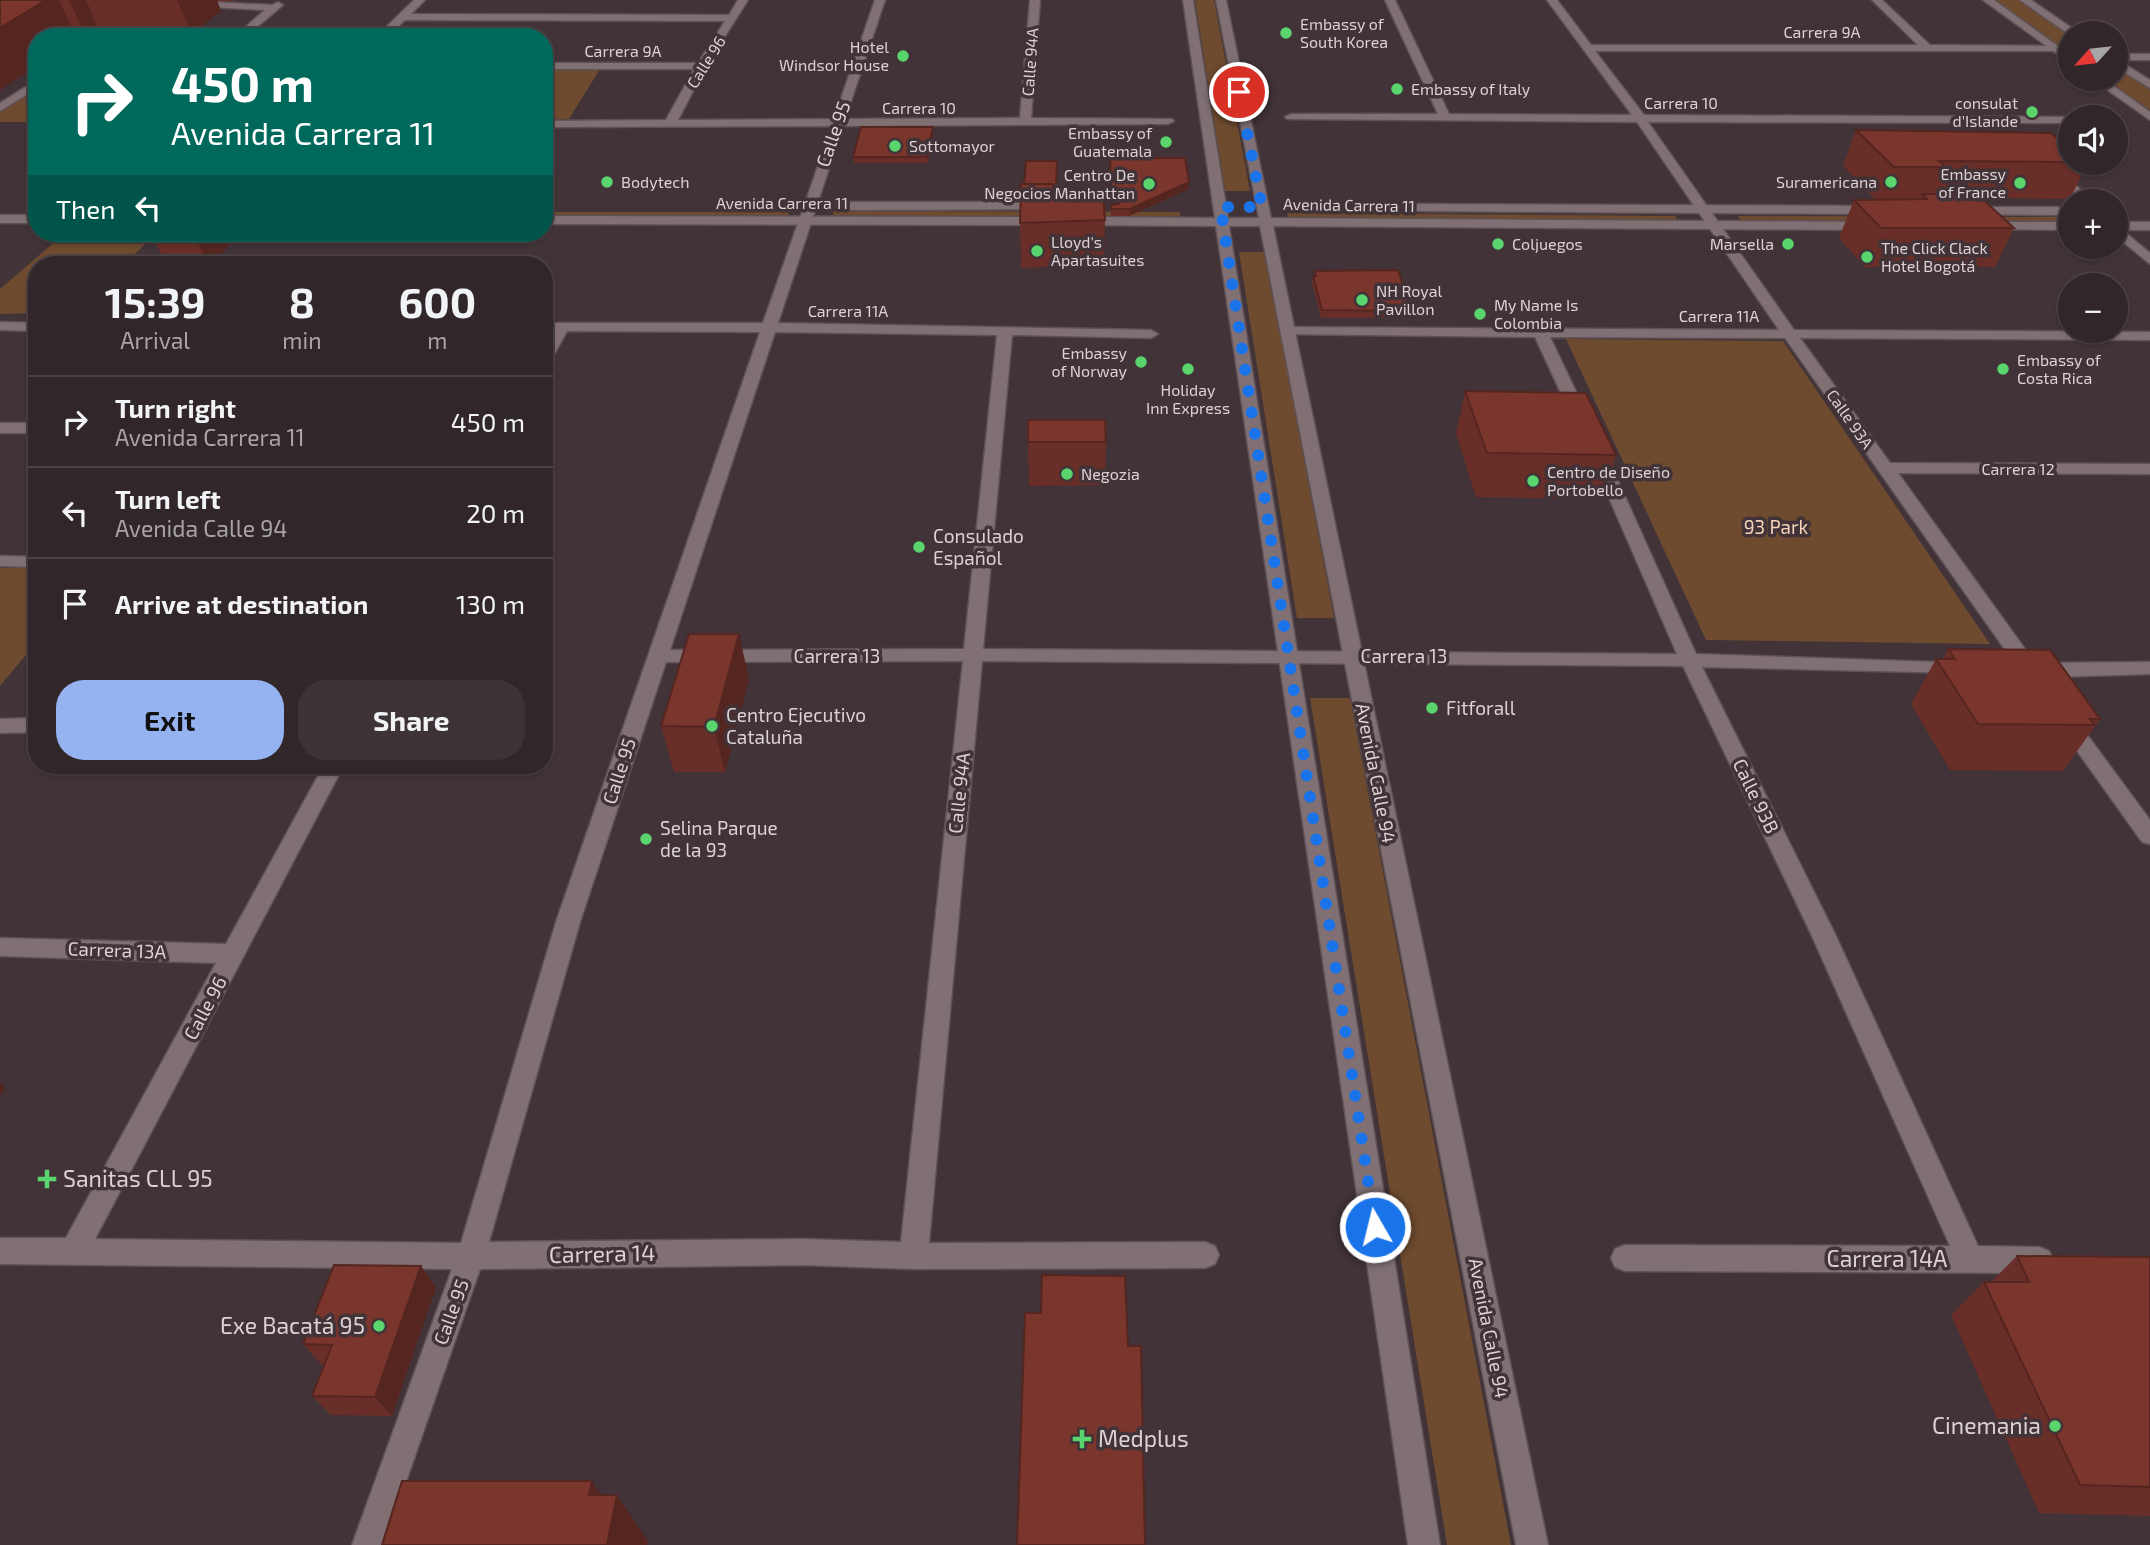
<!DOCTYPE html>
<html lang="en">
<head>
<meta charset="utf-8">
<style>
	body { margin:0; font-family:"Exo 2",sans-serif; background:#3d3235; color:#f1f3f6; height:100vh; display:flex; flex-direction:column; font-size:26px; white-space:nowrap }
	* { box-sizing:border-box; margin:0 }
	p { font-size:23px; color:#a8a5a8 }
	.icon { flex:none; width:38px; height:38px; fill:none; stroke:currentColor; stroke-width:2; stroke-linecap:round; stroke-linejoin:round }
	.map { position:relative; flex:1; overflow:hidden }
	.drawer { position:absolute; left:28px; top:256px; width:525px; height:518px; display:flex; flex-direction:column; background:#312629; border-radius:28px; box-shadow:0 2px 5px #0004,0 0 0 2px #4c4346 }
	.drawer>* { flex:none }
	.top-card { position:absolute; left:28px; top:28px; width:525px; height:214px; border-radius:28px; box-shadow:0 2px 5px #0004,0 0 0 2px #4c4346; background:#00695c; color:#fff; overflow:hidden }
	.needle { width:46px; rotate:243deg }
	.tools { position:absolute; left:2058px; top:21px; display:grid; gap:14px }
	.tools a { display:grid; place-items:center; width:70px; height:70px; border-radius:50%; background:#312629; box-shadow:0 2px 5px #0004,0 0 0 2px #4c4346; font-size:35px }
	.pin { position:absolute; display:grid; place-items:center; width:60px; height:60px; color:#fff; margin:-30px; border:4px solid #fff; border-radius:50%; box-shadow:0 2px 7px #0007 }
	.me { position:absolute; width:77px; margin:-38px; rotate:352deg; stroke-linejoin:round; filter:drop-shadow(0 0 5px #0008) }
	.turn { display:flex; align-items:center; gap:24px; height:147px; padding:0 28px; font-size:32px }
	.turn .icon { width:91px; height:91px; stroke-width:2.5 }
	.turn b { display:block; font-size:49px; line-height:60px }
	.then { display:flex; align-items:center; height:66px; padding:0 28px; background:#0003; gap:14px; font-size:26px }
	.eta { display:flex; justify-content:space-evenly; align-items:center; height:119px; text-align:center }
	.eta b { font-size:42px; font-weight:700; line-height:49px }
	.primary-button { display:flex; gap:14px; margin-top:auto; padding:14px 28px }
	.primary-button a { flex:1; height:80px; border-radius:28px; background:#95b2f1; color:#111; font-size:28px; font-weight:700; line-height:80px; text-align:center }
	.primary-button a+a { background:#3d3235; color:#f1f3f6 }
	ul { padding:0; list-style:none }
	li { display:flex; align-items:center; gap:21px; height:91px; padding:0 28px; border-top:2px solid #4c4346 }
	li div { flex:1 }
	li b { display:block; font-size:26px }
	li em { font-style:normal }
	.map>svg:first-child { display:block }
	.green { fill:#6e4b2f }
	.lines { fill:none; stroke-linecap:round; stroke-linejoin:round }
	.street-casing { stroke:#5d5155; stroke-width:3 }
	.secondary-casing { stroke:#5d5155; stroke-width:3 }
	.street { fill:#807074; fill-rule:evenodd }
	.secondary { fill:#807074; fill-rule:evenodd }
	.wall { fill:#692e27 }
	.shaded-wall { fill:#552520 }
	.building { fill:#7a352d; stroke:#552520; stroke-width:2 }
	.route { stroke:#1a73e8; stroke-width:12; stroke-dasharray:0 21.6 }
	.poi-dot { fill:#5ad56e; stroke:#413337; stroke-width:2.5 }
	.labels { text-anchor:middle; stroke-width:7; stroke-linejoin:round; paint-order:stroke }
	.far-poi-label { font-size:16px; fill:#dbd2d4; stroke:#413337; text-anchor:start }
	.far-street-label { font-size:16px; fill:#dbd2d4; stroke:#413337 }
	.street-label { font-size:19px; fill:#dbd2d4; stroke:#413337 }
	.park-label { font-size:19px; fill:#f5d3ba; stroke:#413337 }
	.poi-label { font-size:19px; fill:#dbd2d4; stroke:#413337; text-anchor:start }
	.near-poi-label { font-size:23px; fill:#dbd2d4; stroke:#413337; text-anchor:start }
	.near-street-label { font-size:23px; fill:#dbd2d4; stroke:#413337 }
</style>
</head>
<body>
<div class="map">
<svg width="2150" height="1545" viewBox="0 0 2150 1545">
	<rect width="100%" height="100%" fill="#413337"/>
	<g class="green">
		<polygon points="1195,0 1214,0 1250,191 1225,191"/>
		<polygon points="1994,0 2021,0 2070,34 2070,55"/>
		<polygon points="2116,66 2150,89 2150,110 2104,79 2116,79"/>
		<polygon points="544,68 600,69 569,119 544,119"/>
		<polygon points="18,94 37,94 37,122 0,122 0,108"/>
		<polygon points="834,211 1180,212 1181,219 832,218"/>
		<polygon points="544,212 789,212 787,218 544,218"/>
		<polygon points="1287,213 1675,216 1679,222 1288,219"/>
		<polygon points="1738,216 2070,217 2070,224 1743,223"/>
		<polygon points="65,233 157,233 124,264 37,264 37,313 0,314 0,289"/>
		<polygon points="1239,252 1265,252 1334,618 1297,618"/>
		<polygon points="1566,339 1783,341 1990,644 1706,640"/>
		<polygon points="0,568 37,568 37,642 0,686"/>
		<polygon points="1310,698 1350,698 1511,1545 1447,1545"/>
	</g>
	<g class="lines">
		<defs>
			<g id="street">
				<path d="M414 0H425L411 14 729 15 738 0H748L706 66 678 120 834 119 875 0H885L845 119 1020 118 1030 0H1040L1031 118 1172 119 1174 121 1168 124 843 126 778 323 1151 330 1158 334 1151 338 1012 335 983 649 1677 654 1589 452 1597 447 1605 452 1696 654 1967 663 1970 667 1967 671 1960 673 1702 667 1836 936 1978 1246 2039 1247 2049 1251 2053 1260 2049 1269 2039 1273 1625 1271 1615 1267 1611 1258 1615 1249 1625 1245 1950 1246 1812 936 1683 666 982 661 929 1243 1205 1242 1215 1246 1219 1255 1215 1264 1205 1268 914 1269 803 1265 480 1269 384 1545H352L452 1269 0 1264V1238H66L216 963 0 956V938L226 944 324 765H344L95 1239 461 1243 556 922 760 332 567 331 551 360 544 364V346L552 331H544V323H763L832 126 544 127V121L666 120 694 69H544V63H698L725 21 405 20 387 37H376ZM775 332 997 335 964 649 670 650ZM963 661 901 1242 803 1239 489 1242 580 922 666 662Z"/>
				<polygon points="1385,0 1395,0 1449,114 1632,115 1547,0 1557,0 1591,45 1918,45 1872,0 1882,0 1930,45 2059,46 2059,50 2055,51 1595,51 1644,115 2073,117 2070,123 1648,122 1794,330 2150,332 2150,340 1800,338 1890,463 2150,464 2150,474 1898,473 2035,663 2150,662 2150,674 2025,678 1785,338 1550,337 1588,417 1580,422 1572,417 1535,337 1282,334 1280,331 1287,327 1779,330 1637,122 1287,119 1285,117 1291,114 1438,114"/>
				<polygon points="192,1 272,5 278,2 283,5 245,37 234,37 265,10 189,6"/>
				<polygon points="0,27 79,34 84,37 0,33"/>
				<rect x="2116" y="54" width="34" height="6"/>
				<polygon points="37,80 37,88 0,111 0,103"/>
				<polygon points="2053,167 2057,168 2093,201 2080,201 2049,174 2047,171"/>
				<polygon points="37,197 37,207 29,207 29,201"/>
				<polygon points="2116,225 2150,253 2150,264 2116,236"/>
				<polygon points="0,322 37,323 37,331 0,330"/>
				<rect x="0" y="423" width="37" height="10"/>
				<polygon points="0,556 37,557 37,567 0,566"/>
				<polygon points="2067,715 2074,717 2150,820 2150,844 2142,842 2060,727 2057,722 2060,717"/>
				<polygon points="37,718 37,732 0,733 0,719"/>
			</g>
			<g id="secondary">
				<polygon points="1183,0 1193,0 1228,218 1259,218 1216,0 1226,0 1271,218 1872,222 1878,226 1872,230 1273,226 1548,1545 1516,1545 1260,226 1229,226 1440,1545 1408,1545 1216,226 1078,225 1072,221 1078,217 1215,218"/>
				<polygon points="1983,0 1994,0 2070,55 2070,63"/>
				<polygon points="2020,0 2031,0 2079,33 2070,35"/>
				<polygon points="2116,59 2150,80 2150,88 2116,67"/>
				<polygon points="2092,79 2104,79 2150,112 2150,120"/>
				<polygon points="1050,202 1056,206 1054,209 851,210 845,206 851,202"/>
				<polygon points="1418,204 1876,206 1882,210 1876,214 1414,211 1414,205"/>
				<polygon points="1967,207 2058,207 2064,211 2058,215 1963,214 1961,211"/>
				<rect x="0" y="215" width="37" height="8"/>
				<polygon points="544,216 1046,217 1052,221 1046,225 544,224"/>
				<polygon points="1985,222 2070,222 2070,230 1980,229 1979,226"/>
				<rect x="2116" y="222" width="34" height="8"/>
			</g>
		</defs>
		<use href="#street" class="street-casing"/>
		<use href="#secondary" class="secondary-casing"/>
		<use href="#street" class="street"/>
		<use href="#secondary" class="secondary"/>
	</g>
	<g class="wall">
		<polygon points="0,0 235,0 233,1 217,1 221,11 191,34 97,26 85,34 74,33 37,37 37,66 0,90"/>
		<polygon points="1856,130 2070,148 2070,163 2088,163 2070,199 1981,198 2014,228 1995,267 1865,267 1839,238 1854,200 1875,199 1843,166"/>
		<polygon points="933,134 928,163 854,163 853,157"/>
		<polygon points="1110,158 1189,189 1129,216 1111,216 1111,205 1119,204 1110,199"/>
		<polygon points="1057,161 1056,192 1105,220 1104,265 1021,268 1020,223 1024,184"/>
		<polygon points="151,233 240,233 212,264 166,264"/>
		<polygon points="1315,271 1411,311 1410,318 1321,318 1312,283"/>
		<polygon points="1465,391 1616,455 1602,499 1476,497 1456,434"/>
		<polygon points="1028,442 1106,442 1105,485 1029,486"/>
		<polygon points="1948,649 2100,719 2063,771 1950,770 1911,704 1936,659 1943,659"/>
		<polygon points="749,679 725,772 674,772 661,726"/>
		<polygon points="2017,1256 2150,1257 2150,1516 2039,1513 1951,1315 1984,1282 1991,1282"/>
		<polygon points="421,1266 436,1287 392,1416 331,1415 312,1396 325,1364 321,1364 303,1344"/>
	</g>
	<g class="shaded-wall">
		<polygon points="46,0 59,0 76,37 37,37 37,66 0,90 0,28"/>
		<polygon points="69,0 86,0 97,26 85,34"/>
		<polygon points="177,0 217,0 221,11 191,34"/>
		<polygon points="933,127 933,134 928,163 927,157"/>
		<polygon points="1189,182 1189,189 1129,216 1130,209"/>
		<polygon points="193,233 240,233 212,264 208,264"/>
		<polygon points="739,634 749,679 725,772 714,727"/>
		<polygon points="0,1082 5,1088 0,1096"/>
		<polygon points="421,1266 436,1287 392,1416 375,1397"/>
		<polygon points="592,1481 614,1513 617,1495 648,1541 647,1545 607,1545 589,1495"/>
	</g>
	<g class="building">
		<polygon points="0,0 46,0 0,28"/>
		<polygon points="861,127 933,127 927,157 853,157"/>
		<polygon points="1856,130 2051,133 2070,148 2070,162 1939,161 1946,167 1894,167"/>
		<polygon points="1110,158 1185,158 1189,182 1130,209 1111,209 1111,205 1119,204 1122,199 1111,193"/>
		<polygon points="1026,161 1057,161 1056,186 1053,186 1053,184 1024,184"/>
		<polygon points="1021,184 1053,184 1053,191 1103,192 1105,220 1020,223"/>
		<polygon points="1922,194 1977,194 2014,228 1881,228 1854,200 1927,199"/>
		<polygon points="1398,270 1411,311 1322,310 1313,276 1316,276 1315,271"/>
		<polygon points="1465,391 1586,393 1616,455 1487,453"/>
		<polygon points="1028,420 1105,420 1106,442 1028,442"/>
		<polygon points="689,634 739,634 714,727 661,726"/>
		<polygon points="1948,649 2050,650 2100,719 2090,719 2095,725 1978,724 1936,659 1955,659"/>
		<polygon points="2017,1256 2150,1257 2150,1487 2080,1485 1984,1282 2029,1282"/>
		<polygon points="334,1265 421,1266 375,1397 312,1396 332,1345 303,1344"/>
		<polygon points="1042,1275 1125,1276 1128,1346 1141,1346 1145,1545 1017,1545 1025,1313 1041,1313"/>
		<polygon points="402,1481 592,1481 589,1495 617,1495 607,1545 382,1545"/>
	</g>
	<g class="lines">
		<polyline class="route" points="1239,92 1262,207 1220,207 1221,210 1375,1227"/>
	</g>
	<g class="poi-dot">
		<circle cx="1286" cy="33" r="7"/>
		<circle cx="903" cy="56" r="7"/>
		<circle cx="1397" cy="89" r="7"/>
		<circle cx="2032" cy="112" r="7"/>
		<circle cx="1166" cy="142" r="7"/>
		<circle cx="895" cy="146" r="7"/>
		<circle cx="607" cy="182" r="7"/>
		<circle cx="1891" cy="182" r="7"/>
		<circle cx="2020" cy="183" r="7"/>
		<circle cx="1149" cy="184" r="7"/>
		<circle cx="1498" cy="244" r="7"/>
		<circle cx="1788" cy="244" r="7"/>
		<circle cx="1037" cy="251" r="7"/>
		<circle cx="1867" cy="257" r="7"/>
		<circle cx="1362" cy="300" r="7"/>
		<circle cx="1480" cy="314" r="7"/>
		<circle cx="1141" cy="362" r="7"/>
		<circle cx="1188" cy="369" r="7"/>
		<circle cx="2003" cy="369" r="7"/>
		<circle cx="1067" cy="474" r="7"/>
		<circle cx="1533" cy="481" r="7"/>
		<circle cx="919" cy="547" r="7"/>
		<circle cx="1432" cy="708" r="7"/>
		<circle cx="712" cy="726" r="7"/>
		<circle cx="646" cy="839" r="7"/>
		<path d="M43.5 1168.5h7v7h7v7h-7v7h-7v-7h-7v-7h7z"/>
		<circle cx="379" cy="1326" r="7"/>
		<circle cx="2055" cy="1426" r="7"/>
		<path d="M1078.5 1428.5h7v7h7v7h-7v7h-7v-7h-7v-7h7z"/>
	</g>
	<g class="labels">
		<g class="far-poi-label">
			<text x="1300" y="30">Embassy of<tspan x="1300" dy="18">South Korea</tspan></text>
			<text x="889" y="53" text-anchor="end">Hotel<tspan x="889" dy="18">Windsor House</tspan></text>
			<text x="1411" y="95">Embassy of Italy</text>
			<text x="2018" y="109" text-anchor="end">consulat<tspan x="2018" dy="18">d'Islande</tspan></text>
			<text x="1152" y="139" text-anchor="end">Embassy of<tspan x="1152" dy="18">Guatemala</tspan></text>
			<text x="909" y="152">Sottomayor</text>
			<text x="2006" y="180" text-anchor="end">Embassy<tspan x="2006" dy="18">of France</tspan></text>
			<text x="1135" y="181" text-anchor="end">Centro De<tspan x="1135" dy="18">Negocios Manhattan</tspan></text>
			<text x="621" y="188">Bodytech</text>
			<text x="1877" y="188" text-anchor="end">Suramericana</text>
			<text x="1051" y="248">Lloyd's<tspan x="1051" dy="18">Apartasuites</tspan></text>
			<text x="1512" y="250">Coljuegos</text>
			<text x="1774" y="250" text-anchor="end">Marsella</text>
			<text x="1881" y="254">The Click Clack<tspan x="1881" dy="18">Hotel Bogotá</tspan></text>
			<text x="1376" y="297">NH Royal<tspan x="1376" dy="18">Pavillon</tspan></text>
			<text x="1494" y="311">My Name Is<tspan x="1494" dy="18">Colombia</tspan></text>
			<text x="1127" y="359" text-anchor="end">Embassy<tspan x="1127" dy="18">of Norway</tspan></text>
			<text x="2017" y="366">Embassy of<tspan x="2017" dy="18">Costa Rica</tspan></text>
			<text x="1188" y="396" text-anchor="middle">Holiday<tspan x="1188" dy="18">Inn Express</tspan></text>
			<text x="1547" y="478">Centro de Diseño<tspan x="1547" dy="18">Portobello</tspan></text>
			<text x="1081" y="480">Negozia</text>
		</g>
		<g class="far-street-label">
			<text x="1822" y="38">Carrera 9A</text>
			<text x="623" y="57">Carrera 9A</text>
			<text transform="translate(706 62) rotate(-58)" y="6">Calle 96</text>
			<text transform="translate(1030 62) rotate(-86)" y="6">Calle 94A</text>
			<text x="1681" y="109">Carrera 10</text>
			<text x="919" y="114">Carrera 10</text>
			<text x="782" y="209">Avenida Carrera 11</text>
			<text transform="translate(1349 205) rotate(1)" y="6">Avenida Carrera 11</text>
			<text x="848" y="317">Carrera 11A</text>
			<text x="1719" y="322">Carrera 11A</text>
			<text transform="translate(1850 419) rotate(55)" y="6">Calle 93A</text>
			<text x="2018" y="475">Carrera 12</text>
		</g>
		<g class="street-label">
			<text transform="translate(833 134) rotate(-71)" y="7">Calle 95</text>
			<text x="837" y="663">Carrera 13</text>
			<text x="1404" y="663">Carrera 13</text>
			<text transform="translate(619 771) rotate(-72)" y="7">Calle 95</text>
			<text transform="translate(1376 773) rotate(79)" y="7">Avenida Calle 94</text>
			<text transform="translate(959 793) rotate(-84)" y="7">Calle 94A</text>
			<text transform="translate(1756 796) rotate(64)" y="7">Calle 93B</text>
			<text transform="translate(117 950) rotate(2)" y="7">Carrera 13A</text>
			<text transform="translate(205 1008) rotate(-62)" y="7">Calle 96</text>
			<text transform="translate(451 1312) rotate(-70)" y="7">Calle 95</text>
			<text transform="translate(1489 1328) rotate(79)" y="7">Avenida Calle 94</text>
		</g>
		<g class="park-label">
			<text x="1776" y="534">93 Park</text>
		</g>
		<g class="poi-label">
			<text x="933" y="543">Consulado<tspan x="933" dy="22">Español</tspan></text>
			<text x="1446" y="715">Fitforall</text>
			<text x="726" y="722">Centro Ejecutivo<tspan x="726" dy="22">Cataluña</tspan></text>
			<text x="660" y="835">Selina Parque<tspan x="660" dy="22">de la 93</tspan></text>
		</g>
		<g class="near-poi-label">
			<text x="63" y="1187">Sanitas CLL 95</text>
			<text x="365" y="1334" text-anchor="end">Exe Bacatá 95</text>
			<text x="2041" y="1434" text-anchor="end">Cinemania</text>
			<text x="1098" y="1447">Medplus</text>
		</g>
		<g class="near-street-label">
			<text transform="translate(602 1254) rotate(-1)" y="8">Carrera 14</text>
			<text x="1887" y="1267">Carrera 14A</text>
		</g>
	</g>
</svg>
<div class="tools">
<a><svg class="needle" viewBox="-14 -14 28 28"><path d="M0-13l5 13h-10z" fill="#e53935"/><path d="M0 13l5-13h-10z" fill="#a8a5a8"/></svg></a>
<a><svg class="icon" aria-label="sound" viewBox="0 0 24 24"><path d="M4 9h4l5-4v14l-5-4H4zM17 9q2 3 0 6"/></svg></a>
<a>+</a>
<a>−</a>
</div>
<div class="pin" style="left:1239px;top:92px;background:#d93025"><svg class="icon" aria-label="arrive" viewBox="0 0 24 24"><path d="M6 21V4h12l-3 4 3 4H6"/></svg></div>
<svg class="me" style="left:1375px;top:1227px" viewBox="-20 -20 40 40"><circle r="17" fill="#1a73e8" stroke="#fff" stroke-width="3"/><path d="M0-11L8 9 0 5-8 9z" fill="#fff"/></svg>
<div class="top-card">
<div class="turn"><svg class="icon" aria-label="right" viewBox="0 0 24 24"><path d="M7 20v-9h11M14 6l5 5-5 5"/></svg><div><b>450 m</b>Avenida Carrera 11</div></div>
<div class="then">Then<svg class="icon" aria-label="left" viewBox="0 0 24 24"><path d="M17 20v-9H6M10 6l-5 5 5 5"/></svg></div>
</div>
<section class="drawer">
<div class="eta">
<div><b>15:39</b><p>Arrival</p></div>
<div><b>8</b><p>min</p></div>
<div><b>600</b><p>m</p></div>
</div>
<ul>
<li><svg class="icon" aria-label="right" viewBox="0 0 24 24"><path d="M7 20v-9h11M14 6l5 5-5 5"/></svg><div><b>Turn right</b><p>Avenida Carrera 11</p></div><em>450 m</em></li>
<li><svg class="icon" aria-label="left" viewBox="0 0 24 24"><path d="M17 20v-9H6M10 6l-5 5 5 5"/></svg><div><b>Turn left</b><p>Avenida Calle 94</p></div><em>20 m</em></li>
<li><svg class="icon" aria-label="arrive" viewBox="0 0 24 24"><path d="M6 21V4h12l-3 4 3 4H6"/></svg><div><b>Arrive at destination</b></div><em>130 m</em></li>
</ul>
<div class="primary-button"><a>Exit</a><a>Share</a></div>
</section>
</div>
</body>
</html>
